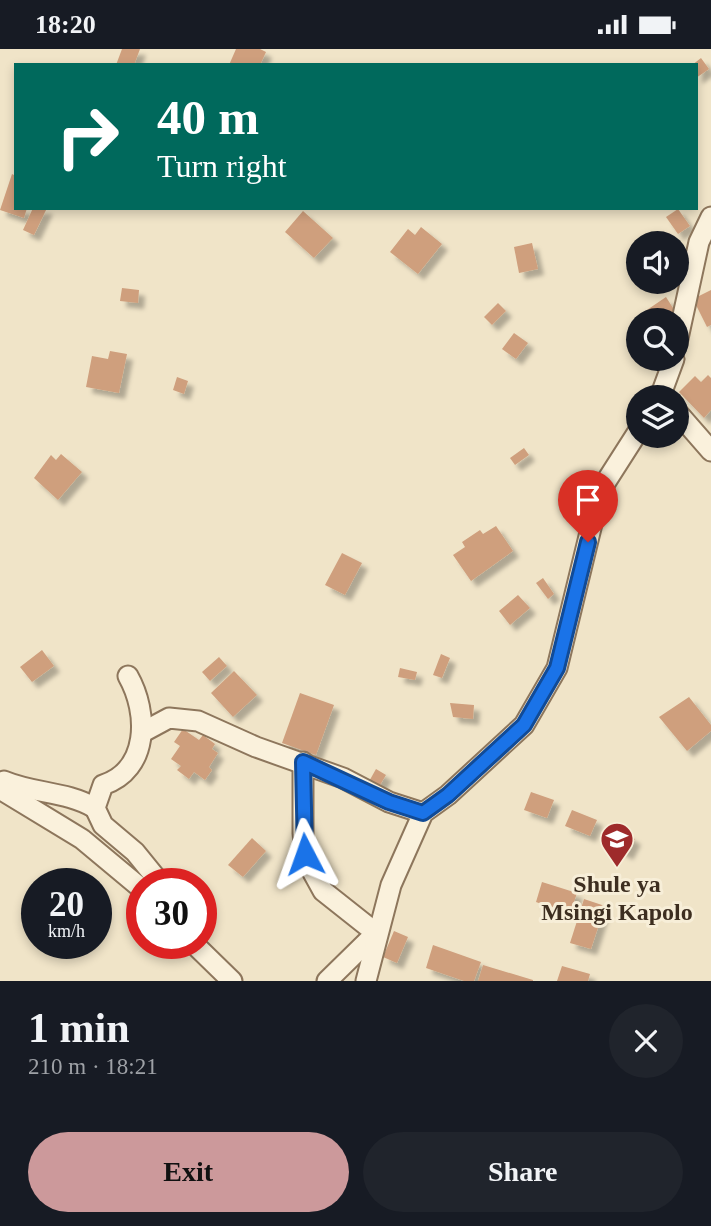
<!DOCTYPE html>
<html lang="en">
<head>
<meta charset="utf-8">
<style>
	body { margin:0; font-family:"Times New Roman",serif; background:#20242c; color:#f1f3f6; height:100vh; display:flex; flex-direction:column; font-size:26px; white-space:nowrap }
	* { box-sizing:border-box; margin:0 }
	p { font-size:23px; color:#9ea1a6 }
	.icon { flex:none; width:38px; height:38px; fill:none; stroke:currentColor; stroke-width:2; stroke-linecap:round; stroke-linejoin:round }
	.map { position:relative; height:932px; overflow:hidden }
	.side { display:flex; flex-direction:column; background:#171b24; flex:1 }
	.side>* { flex:none }
	.hud { position:absolute; left:14px; top:14px; width:684px; height:147px; border-radius:0px; box-shadow:0 4px 10px #0003; background:#00695c; color:#fff; overflow:hidden }
	.tools { position:absolute; left:626px; top:182px; display:grid; gap:14px }
	.tools a { display:grid; place-items:center; width:63px; height:63px; border-radius:50%; background:#171b24; box-shadow:0 4px 10px #0003; font-size:35px }
	.speed { position:absolute; left:21px; top:819px; display:flex; gap:14px; font-size:35px; font-weight:700; text-align:center }
	.speed>* { display:grid; place-content:center; width:91px; height:91px; border-radius:50%; background:#171b24; box-shadow:0 4px 10px #0003; line-height:1 }
	.speed small { font-size:18px; font-weight:400 }
	.speed .limit { border:10px solid #d22; background:#fff; color:#111 }
	.pin { position:absolute; display:grid; place-items:center; width:60px; height:60px; color:#fff; margin:-72px -30px; border-radius:50% 50% 50% 0; rotate:-45deg; box-shadow:0 0 7px #0007 }
	.pin .icon { rotate:45deg }
	.me { position:absolute; width:77px; margin:-38px; rotate:356deg; stroke-linejoin:round; filter:drop-shadow(0 0 5px #0008) }
	.turn { display:flex; align-items:center; gap:24px; height:147px; padding:0 28px; font-size:32px }
	.turn .icon { width:91px; height:91px; stroke-width:2.5 }
	.turn b { display:block; font-size:49px; line-height:60px }
	.round { display:grid; place-items:center; flex:none; width:74px; height:74px; border-radius:37px; background:#20242c }
	.overview { display:flex; align-items:center; justify-content:space-between; height:119px; padding:0 28px }
	h1 { font-size:42px; font-weight:600; line-height:52px }
	.button { display:flex; gap:14px; margin-top:auto; padding:14px 28px }
	.button a { flex:1; height:80px; border-radius:42px; background:#cc999b; color:#111; font-size:28px; font-weight:600; line-height:80px; text-align:center }
	.button a+a { background:#20242c; color:#f1f3f6 }
	.status { display:flex; justify-content:space-between; align-items:center; height:49px; padding:0 35px; background:#171b24; direction:ltr }
	.status svg { height:19px; fill:currentColor }
	.map>svg:first-child { display:block }
	.building { fill:#cf9f7d; filter:url(#shadow) }
	.lines { fill:none; stroke-linecap:round; stroke-linejoin:round }
	.minor-casing { stroke:#8d765c; stroke-width:23 }
	.minor { stroke:#faf1dc; stroke-width:19 }
	.route-casing { stroke:#114b97; stroke-width:18 }
	.route { stroke:#1a73e8; stroke-width:12 }
	.labels { text-anchor:middle; stroke-width:6; stroke-linejoin:round; paint-order:stroke }
	.poi-label { font-size:24px; font-weight:bold; fill:#3d2e20; stroke:#f7eed8 }
</style>
</head>
<body>
<div class="status"><b>18:20</b><svg viewBox="0 0 49 12"><path d="M0 12V9h3v3zM5 12V6h3v6zM10 12V3h3v9zM15 12V0h3v12zM26 1h20v11H26zM47 4h2v5h-2z"/></svg></div>
<div class="map">
<svg width="711" height="932" viewBox="0 0 711 932">
	<defs>
		<filter id="shadow"><feDropShadow dx="6" dy="6" stdDeviation="2" flood-color="#0004"/></filter>
	</defs>
	<rect width="100%" height="100%" fill="#f0e4c8"/>
	<g class="building">
		<polygon points="122,0 140,0 134,16 116,16"/>
		<polygon points="236,0 260,0 266,3 260,16 229,16"/>
		<polygon points="701,9 709,20 696,29 696,16 692,16"/>
		<polygon points="12,125 16,127 16,159 27,159 24,169 0,161"/>
		<polygon points="33,159 47,159 34,186 23,181"/>
		<polygon points="678,160 690,177 678,185 666,168"/>
		<polygon points="303,162 333,189 314,209 285,183"/>
		<polygon points="421,178 442,195 418,225 390,203 408,180 415,186"/>
		<polygon points="532,194 538,220 519,224 514,198"/>
		<polygon points="122,239 139,241 138,254 120,252"/>
		<polygon points="711,241 711,276 707,278 693,250"/>
		<polygon points="666,248 680,270 646,271 641,265"/>
		<polygon points="498,254 506,262 492,276 484,268"/>
		<polygon points="514,284 528,294 516,310 502,300"/>
		<polygon points="110,302 127,305 119,344 86,338 92,307 108,310"/>
		<polygon points="708,326 711,329 711,361 704,369 679,343 695,327 701,333"/>
		<polygon points="177,328 188,332 184,345 173,341"/>
		<polygon points="524,399 529,406 515,416 510,409"/>
		<polygon points="61,405 82,423 58,451 34,429 51,406 56,411"/>
		<polygon points="577,434 591,448 584,454 570,440"/>
		<polygon points="496,477 513,502 471,532 453,506 465,498 462,493 480,481 483,485"/>
		<polygon points="342,504 362,514 345,546 325,536"/>
		<polygon points="543,529 554,545 548,550 536,534"/>
		<polygon points="518,546 530,559 510,576 499,562"/>
		<polygon points="42,601 54,617 32,633 20,618"/>
		<polygon points="441,605 450,609 442,629 433,626"/>
		<polygon points="219,608 227,617 210,632 202,623"/>
		<polygon points="400,619 417,623 415,631 398,628"/>
		<polygon points="234,622 257,646 233,668 211,644"/>
		<polygon points="300,644 334,656 316,706 282,694"/>
		<polygon points="689,648 711,676 711,682 687,702 659,668"/>
		<polygon points="450,654 474,656 473,670 453,668"/>
		<polygon points="183,680 199,691 203,686 215,695 212,700 218,704 209,718 212,721 205,731 194,723 189,730 177,721 181,717 171,710 180,697 174,693"/>
		<polygon points="376,720 386,726 377,741 367,736"/>
		<polygon points="531,743 554,751 547,769 524,761"/>
		<polygon points="572,761 597,771 590,787 565,777"/>
		<polygon points="614,777 635,790 627,805 605,792"/>
		<polygon points="252,789 266,802 243,828 228,816"/>
		<polygon points="542,833 577,844 570,865 536,853"/>
		<polygon points="584,850 605,857 591,900 570,894"/>
		<polygon points="394,882 408,888 397,914 383,908"/>
		<polygon points="433,896 481,913 474,932 464,932 426,919"/>
		<polygon points="483,916 533,931 533,932 478,932"/>
		<polygon points="562,917 590,925 588,932 557,932"/>
	</g>
	<g class="lines">
		<defs>
			<g id="minor">
				<polyline points="677,294 699,193 711,168"/>
				<polyline points="660,348 674,310"/>
				<polyline points="677,363 711,402"/>
				<path d="M128 627C149 664 149 721 103 736L95 759 103 776 135 803 161 835"/>
				<polyline points="143,683 169,669 198,672 256,698 343,729 389,753 423,764"/>
				<polyline points="303,713 303,784 305,805 312,822 323,842 376,884 327,932"/>
				<path d="M4 732C35 745 66 742 95 759"/>
				<polyline points="0,740 82,790 142,840"/>
				<polyline points="193,894 232,932"/>
				<polyline points="366,932 391,836 423,764 448,746 524,676 557,619 600,442 639,381"/>
			</g>
		</defs>
		<use href="#minor" class="minor-casing"/>
		<use href="#minor" class="minor"/>
	</g>
	<g class="lines">
		<defs>
			<polyline id="route" points="305,805 303,713 389,753 423,764 448,746 524,676 557,619 588,493"/>
		</defs>
		<use href="#route" class="route-casing"/>
		<use href="#route" class="route"/>
	</g>
	<defs>
		<symbol id="school-pin" viewBox="-11 -11 22 30"><path d="M0 17L-7.5 6A9.5 9.5 0 1 1 7.5 6Z" fill="#9e2a2b" stroke="#f7eed8"/><path d="M0-5L7-2L0 1L-7-2ZM-4 1L0 2.5L4 1V4Q0 6-4 4Z" fill="#fff"/></symbol>
	</defs>
	<g fill-rule="evenodd">
		<use href="#school-pin" x="598" y="771" width="38" height="52"/>
	</g>
	<g class="labels">
		<g class="poi-label">
			<text x="617" y="843">Shule ya<tspan x="617" dy="28">Msingi Kapolo</tspan></text>
		</g>
	</g>
</svg>
<div class="tools">
<a><svg class="icon" aria-label="sound" viewBox="0 0 24 24"><path d="M4 9h4l5-4v14l-5-4H4zM17 9q2 3 0 6"/></svg></a>
<a><svg class="icon" aria-label="search" viewBox="0 0 24 24"><circle cx="10" cy="10" r="6"/><path d="M15 15l6 6"/></svg></a>
<a><svg class="icon" aria-label="layers" viewBox="0 0 24 24"><path d="M12 4l9 5-9 5-9-5zM3 14l9 5 9-5"/></svg></a>
</div>
<div class="speed"><div>20<small>km/h</small></div><div class="limit">30</div></div>
<div class="pin" style="left:588px;top:493px;background:#d93025"><svg class="icon" aria-label="arrive" viewBox="0 0 24 24"><path d="M6 21V4h12l-3 4 3 4H6"/></svg></div>
<svg class="me" style="left:305px;top:805px" viewBox="-20 -20 40 40"><path d="M0-17L14 15 0 8-14 15z" fill="#1a73e8" stroke="#fff" stroke-width="4"/></svg>
<div class="hud">
<div class="turn"><svg class="icon" aria-label="right" viewBox="0 0 24 24"><path d="M7 20v-9h11M14 6l5 5-5 5"/></svg><div><b>40 m</b>Turn right</div></div>
</div>
</div>
<section class="side">
<div class="overview"><div><h1>1 min</h1><p>210 m · 18:21</p></div><a class="round"><svg class="icon" aria-label="close" viewBox="0 0 24 24"><path d="M6 6l12 12M18 6L6 18"/></svg></a></div>
<div class="button"><a>Exit</a><a>Share</a></div>
</section>
</body>
</html>
